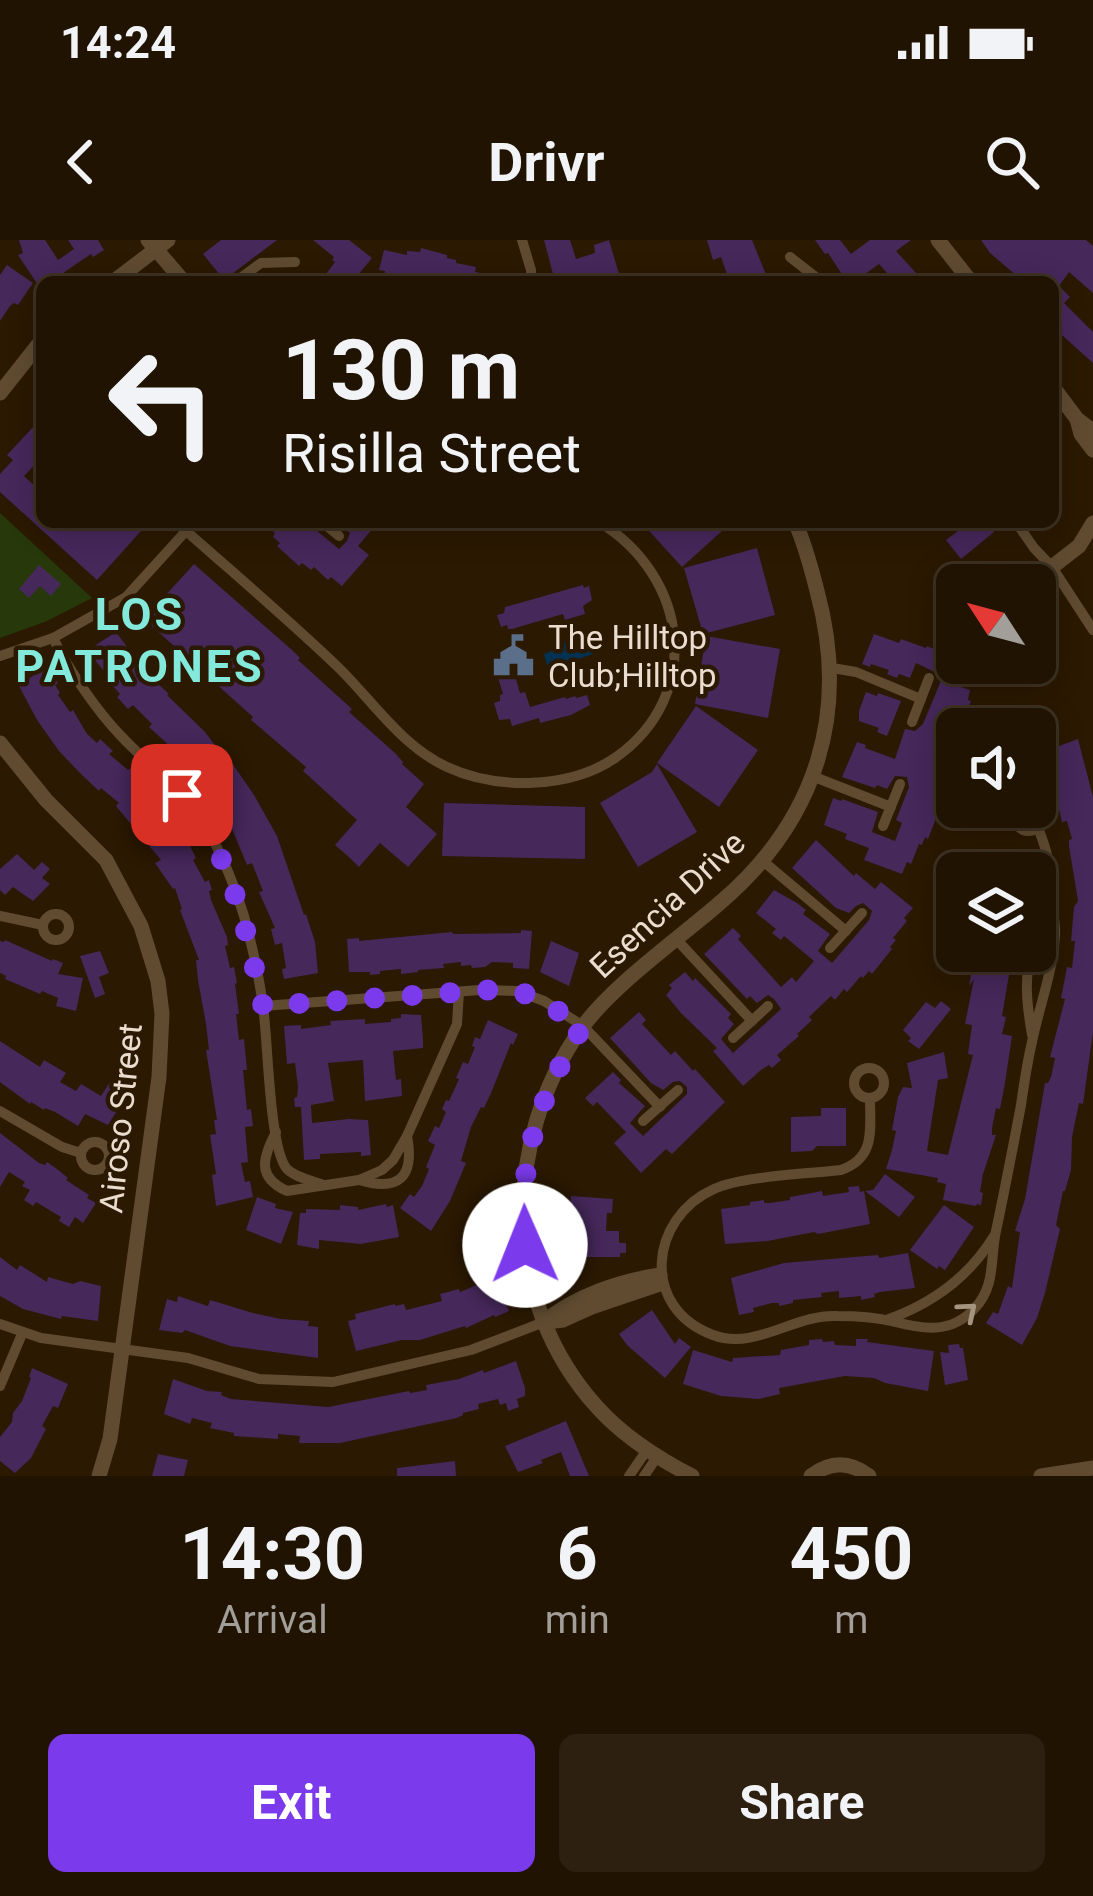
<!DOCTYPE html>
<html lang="en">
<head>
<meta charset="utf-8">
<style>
	body { margin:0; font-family:Roboto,sans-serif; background:#2d2010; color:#f1f3f6; height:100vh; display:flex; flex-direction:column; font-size:45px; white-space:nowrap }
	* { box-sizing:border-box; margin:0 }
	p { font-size:39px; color:#a29e99 }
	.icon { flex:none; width:66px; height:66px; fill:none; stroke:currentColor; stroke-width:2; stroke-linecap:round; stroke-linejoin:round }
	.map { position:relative; height:1236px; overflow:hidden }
	.side { display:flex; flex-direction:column; background:#201301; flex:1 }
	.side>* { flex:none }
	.top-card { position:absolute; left:36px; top:36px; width:1023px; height:252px; border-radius:18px; box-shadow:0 6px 30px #0003,0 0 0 3px #3d3223; background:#201301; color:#f1f3f6; overflow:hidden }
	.needle { width:78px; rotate:306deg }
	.buttons { position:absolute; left:936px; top:324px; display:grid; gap:24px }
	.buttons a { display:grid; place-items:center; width:120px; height:120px; border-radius:18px; background:#201301; box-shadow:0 6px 30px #0003,0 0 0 3px #3d3223; font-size:60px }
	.pin { position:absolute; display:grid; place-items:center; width:102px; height:102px; color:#fff; margin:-51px; border-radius:24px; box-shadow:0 6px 18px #0006 }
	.me { position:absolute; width:132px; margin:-66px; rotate:359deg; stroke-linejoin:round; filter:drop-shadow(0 0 9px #0008) }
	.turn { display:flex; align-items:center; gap:42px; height:252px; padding:0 48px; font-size:54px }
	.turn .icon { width:156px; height:156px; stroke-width:2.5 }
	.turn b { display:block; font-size:84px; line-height:102px }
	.eta { display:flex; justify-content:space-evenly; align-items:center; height:204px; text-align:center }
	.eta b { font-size:72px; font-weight:700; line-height:84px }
	.button { display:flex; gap:24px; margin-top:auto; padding:24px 48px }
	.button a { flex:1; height:138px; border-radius:18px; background:#7c3aed; color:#fff; font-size:48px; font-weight:700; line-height:138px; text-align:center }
	.button a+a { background:#2d2010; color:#f1f3f6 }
	.status { display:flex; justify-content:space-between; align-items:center; height:84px; padding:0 60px; background:#201301; direction:ltr }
	.status svg { height:33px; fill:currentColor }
	header { display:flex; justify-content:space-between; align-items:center; height:156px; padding:0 48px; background:#201301; font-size:54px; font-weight:700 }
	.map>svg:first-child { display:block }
	.green { fill:#27390a }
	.water { fill:#033252 }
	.building { fill:#46285b }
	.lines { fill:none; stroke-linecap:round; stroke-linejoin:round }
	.street { stroke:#604b31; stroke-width:10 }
	.secondary { stroke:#604b31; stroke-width:15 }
	.oneway { stroke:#a59480 }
	.route { stroke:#7c3aed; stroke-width:21; stroke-dasharray:0 37.8 }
	.labels { text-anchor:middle; stroke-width:9; stroke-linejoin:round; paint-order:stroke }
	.poi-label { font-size:33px; fill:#eaddcf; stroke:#2b1901; text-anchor:start }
	.street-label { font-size:33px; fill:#eaddcf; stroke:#2b1901 }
	.district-label { font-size:45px; font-weight:bold; letter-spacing:3px; fill:#83eadb; stroke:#2b1901 }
</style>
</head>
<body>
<div class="status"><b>14:24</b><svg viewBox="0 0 49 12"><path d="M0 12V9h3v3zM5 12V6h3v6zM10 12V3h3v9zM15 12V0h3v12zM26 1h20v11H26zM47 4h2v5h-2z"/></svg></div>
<header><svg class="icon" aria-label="back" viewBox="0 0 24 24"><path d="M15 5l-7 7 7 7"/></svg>Drivr<svg class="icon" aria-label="search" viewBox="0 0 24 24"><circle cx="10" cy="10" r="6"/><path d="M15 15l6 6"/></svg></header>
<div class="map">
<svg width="1093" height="1236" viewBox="0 0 1093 1236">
	<rect width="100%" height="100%" fill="#2b1901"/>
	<polygon class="green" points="0,273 92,358 47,381 0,398"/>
	<polygon class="water" points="589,400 593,414 575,420 576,427 563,431 561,425 548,429 544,414 555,410 554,406 569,402 571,405"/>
	<g class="building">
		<polygon points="19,0 45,0 58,20 74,9 68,0 98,0 104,10 93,17 91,14 63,33 57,38 60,42 36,42 18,15 23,13"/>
		<polygon points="221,0 277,0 224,40 203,14"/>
		<polygon points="313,0 349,0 372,18 352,42 336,42 326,34 335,22 332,20 334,17"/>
		<polygon points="544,0 570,0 576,19 595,13 594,5 609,0 619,34 594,42 541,42 541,38 553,34"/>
		<polygon points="707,0 752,0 769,42 708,42 727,34 721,17 713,20"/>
		<polygon points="815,0 840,0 851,14 870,0 911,0 896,11 916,33 906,42 895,42 879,24 858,39 847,42 828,13 825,14"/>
		<polygon points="981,0 1086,0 1093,6 1093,53 1069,32 1059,46 1070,57 1064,63 1093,92 1093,123 1053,87 1053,42 1024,42 990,13"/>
		<polygon points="421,8 447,15 447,18 456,20 456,23 476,27 475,32 503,37 503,42 383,42 385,31 379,30 384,10 407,15 407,11 420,12"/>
		<polygon points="7,25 33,43 18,65 14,63 10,66 0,81 0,35"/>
		<polygon points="36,184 42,190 42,217 24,236 42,253 42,282 149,282 97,340 0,252 0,234 13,220 7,215"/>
		<polygon points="263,282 306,282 339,309 347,301 350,293 337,282 378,282 358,306 369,315 342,346 331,337 328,340 314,327 311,330 302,323 299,326 277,306 280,303 273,297 275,293"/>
		<polygon points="641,282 732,282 682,327"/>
		<polygon points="970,282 987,282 994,292 961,319 946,300"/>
		<polygon points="757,308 775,375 703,394 684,328"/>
		<polygon points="194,324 292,410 300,418 298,420 352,469 349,472 395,513 403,522 402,524 424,544 406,567 437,594 408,627 380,603 359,627 350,618 335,605 357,580 303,531 306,527 251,480 253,477 144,379"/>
		<polygon points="39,325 61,344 51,356 40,346 29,358 19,349"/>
		<polygon points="583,345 584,348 589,346 592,360 583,366 585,374 565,380 563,374 512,389 508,389 507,385 501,387 497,375 504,373 505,367"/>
		<polygon points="116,392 134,416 131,419 169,454 167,455 205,492 217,508 225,513 254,555 277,596 304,675 306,674 315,702 318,733 284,739 282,729 286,728 282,703 275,705 271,689 275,688 259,652 263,651 252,623 247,625 230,584 232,583 214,555 211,557 192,533 196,530 149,487 152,484 133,465 128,469 117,457 120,454 110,443 113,441 92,417 88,410"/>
		<polygon points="874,394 899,403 901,399 926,408 927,406 957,419 957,423 968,423 958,446 970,450 968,460 971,461 967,471 964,470 939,531 946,534 937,556 939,559 936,567 940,568 928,599 925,597 922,605 919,604 911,624 907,622 902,634 864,620 869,608 845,599 847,594 824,585 833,558 841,561 842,559 878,572 872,592 895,601 902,583 896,580 909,547 907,537 895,536 887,549 877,545 875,548 842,537 857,502 866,505 865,508 895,519 905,489 915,491 923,484 943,436 916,423 910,438 899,434 897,438 887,434 889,430 871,424 870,427 862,424"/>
		<polygon points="706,396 780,409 768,478 695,464"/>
		<polygon points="45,427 58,443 55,445 60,453 58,455 70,472 73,470 87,494 97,503 100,499 113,511 109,514 128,530 131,528 156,554 152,557 182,590 196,618 193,620 205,642 209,640 212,650 209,651 211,660 227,697 228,705 225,706 230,728 234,727 237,743 235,744 239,774 236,774 239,800 244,799 247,830 243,830 247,870 251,869 253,886 245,887 248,922 241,923 245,942 250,941 253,957 216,966 212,935 216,934 210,895 216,894 214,880 217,880 206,810 209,810 206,784 198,740 196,720 199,720 180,670 182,669 175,648 173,649 155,623 161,620 116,566 119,563 101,548 99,551 79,532 59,511 37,480 19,446"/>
		<polygon points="513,429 520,453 525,452 530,467 565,457 566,459 575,456 576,458 587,455 590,465 571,475 540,483 539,478 512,486 510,479 499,480 494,463 500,461 500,455 503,454 497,434"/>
		<polygon points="866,452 877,456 878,453 901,461 887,496 877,492 879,488 859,481 859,471"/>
		<polygon points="696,466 758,510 719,567 657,523"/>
		<polygon points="1078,499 1093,557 1093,792 1083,864 1079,863 1072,897 1071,930 1065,951 1063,951 1056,985 1060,989 1045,1053 1037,1078 1022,1105 986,1083 993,1072 998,1074 1008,1046 1012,1048 1020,992 1015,991 1025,959 1045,843 1048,843 1051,837 1055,818 1050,817 1065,759 1061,758 1067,727 1072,728 1075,701 1071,701 1074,667 1078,661 1069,606 1069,600 1072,599 1067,581 1062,582 1053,543 1040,513"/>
		<polygon points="657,524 697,592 638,627 600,563 652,532"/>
		<polygon points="444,563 585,567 585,619 442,616"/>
		<polygon points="816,600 854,636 856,633 875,649 881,642 913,668 904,678 907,681 893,698 896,700 890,707 892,709 872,734 869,731 863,738 861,736 847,752 844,749 835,760 831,756 809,777 812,780 797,794 799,796 777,815 781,820 772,828 769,825 761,830 743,846 713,811 717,808 681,773 666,755 672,748 669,745 685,732 693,741 695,738 731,774 728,778 734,784 721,799 733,813 781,769 774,759 768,755 757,763 750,756 747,759 704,714 733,688 741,696 738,699 781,747 792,737 796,742 814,721 784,696 781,700 772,693 776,689 756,673 774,650 797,663 806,670 803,674 830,694 818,711 832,723 869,680 872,671 863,663 856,666 849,673 836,668 792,628"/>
		<polygon points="991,612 1027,618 1024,633 984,633"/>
		<polygon points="17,614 34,630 42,622 50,629 42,638 50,644 33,661 13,647 5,655 0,650 0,629"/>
		<polygon points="521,690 532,691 529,729 513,728 513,723 492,722 485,727 472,728 471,725 461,726 461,722 443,724 444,728 418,730 418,732 401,734 401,729 380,731 380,734 370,735 370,732 349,732 347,699 359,698 359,701 452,692 453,694 521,693"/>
		<polygon points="5,700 52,721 53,719 63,723 58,734 83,738 76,771 56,766 58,758 42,751 40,754 5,739 6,736 0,733 0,701 4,702"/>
		<polygon points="551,701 579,713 569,746 540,732"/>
		<polygon points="100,711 109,733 99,737 105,754 95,758 80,716"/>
		<polygon points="972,711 1010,711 1009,717 1012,717 1002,776 1006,777 1002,794 1012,796 1005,843 1000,869 996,868 992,888 992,895 996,895 983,934 980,952 983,953 981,965 977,964 976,966 943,960 946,944 937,942 938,938 886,929 892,910 896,891 892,890 898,857 903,847 912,848 907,823 944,812 948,838 938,840 927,911 948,915 973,815 968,814 972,785 965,784 974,739 969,746 973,724 969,724"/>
		<polygon points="941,761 951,769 919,809 908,801 911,798 903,790 926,762 935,768"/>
		<polygon points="639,772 646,780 642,784 671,815 675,811 693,831 695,829 725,862 672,914 666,909 641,933 614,903 626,892 597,862 593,866 585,858 613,832 621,840 619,843 645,866 630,883 643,896 687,854 687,847 680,841 673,842 663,850 651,843 610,798"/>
		<polygon points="401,774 421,775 423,800 423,808 393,811 396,840 401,839 402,856 365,861 363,820 328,823 334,861 311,865 312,883 349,879 368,880 371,915 361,916 361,912 320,914 320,919 304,920 301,867 295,867 294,858 297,857 298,847 295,823 287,824 284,786 301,785 301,789 331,785 330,781 365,779 365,784 391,782 391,779 401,778"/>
		<polygon points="488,780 518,794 513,805 511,803 491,853 484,868 481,867 471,887 461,921 466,923 450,961 431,991 400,968 410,954 414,957 422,946 429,929 426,927 435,905 428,901 435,886 439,888 446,872 442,869 446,860 449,861 459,839 456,838 463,822 468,824 475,807 472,806 475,797 480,799"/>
		<polygon points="0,801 40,827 44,820 66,833 60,842 76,851 81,844 101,856 112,839 121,844 111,860 120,866 108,885 85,874 78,886 55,872 45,868 44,870 31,862 30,864 0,842"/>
		<polygon points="821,868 846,868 846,906 817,906 812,911 791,912 791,877 821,876"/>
		<polygon points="0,893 39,923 45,925 47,922 57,929 68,938 66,940 89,955 87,958 96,963 83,983 75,977 69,987 59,981 61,977 36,962 33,966 24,960 30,950 22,946 25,942 9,932 0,947"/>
		<polygon points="885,934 915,957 899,977 865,951 873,950"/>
		<polygon points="859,946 860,952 864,951 870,984 818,994 814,992 768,1001 725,1004 721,969 750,965 750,962 764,960 764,963 770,963 790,960 790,957 822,951 823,956 849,952 848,947"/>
		<polygon points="571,956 613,959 612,973 607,973 606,991 619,991 619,1003 626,1003 626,1013 620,1013 620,1017 586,1017 586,997 563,998 562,980 556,979 557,968 570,969"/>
		<polygon points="257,957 276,964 275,968 293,972 281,1004 246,990"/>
		<polygon points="386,964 387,967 393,965 399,997 361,1004 319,1000 319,1009 297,1005 300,973 306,973 306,969 340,970 340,965 358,967 358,970"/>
		<polygon points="944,965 974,987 945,1030 939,1026 937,1029 910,1010"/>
		<polygon points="908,1013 915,1048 880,1052 874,1054 875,1057 861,1060 861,1056 839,1058 839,1051 821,1053 822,1057 793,1060 793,1063 779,1066 779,1063 772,1063 753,1068 754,1072 739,1075 731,1038 784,1023 878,1015 879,1018"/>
		<polygon points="0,1017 17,1030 20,1025 47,1042 48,1037 73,1044 80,1041 101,1046 98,1081 62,1076 61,1079 23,1069 0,1056"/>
		<polygon points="484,1042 486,1047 496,1043 509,1071 495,1077 494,1075 466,1088 465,1086 420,1100 402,1100 356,1111 348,1081 356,1079 355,1074 395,1064 395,1066 404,1064 406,1070 442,1061 440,1054 459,1049 460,1052"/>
		<polygon points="178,1056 208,1066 210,1060 253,1073 281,1079 309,1081 308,1086 318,1087 318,1118 230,1106 185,1090 182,1093 159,1090 167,1059 177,1062"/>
		<polygon points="652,1070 675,1104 679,1098 691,1107 665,1138 627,1105 619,1094"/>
		<polygon points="822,1099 823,1102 834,1101 835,1105 856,1106 856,1099 868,1099 867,1102 934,1111 928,1151 885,1143 874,1138 845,1136 779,1148 780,1154 759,1159 721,1156 683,1144 693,1110 732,1122 733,1118 780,1115 781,1110 809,1105 809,1100"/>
		<polygon points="959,1104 960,1108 963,1108 968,1140 945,1145 940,1112 949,1113 948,1105"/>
		<polygon points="516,1121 525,1148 525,1156 517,1159 519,1167 508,1171 506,1163 500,1165 498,1159 478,1164 479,1169 463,1173 463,1175 457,1178 340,1203 299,1203 300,1196 278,1194 278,1199 234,1196 234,1193 210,1188 212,1183 192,1178 190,1184 164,1174 173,1139 207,1151 222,1152 221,1155 231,1159 328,1167 409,1151 410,1153 427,1150 426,1145 459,1139 483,1130 484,1133"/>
		<polygon points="32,1128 68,1144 58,1168 53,1166 42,1186 46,1189 31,1218 15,1233 0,1221 0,1197 12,1182 13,1173 22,1161 31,1138 29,1137"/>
		<polygon points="566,1181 589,1236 570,1236 561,1212 541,1220 543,1223 518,1232 505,1206"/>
		<polygon points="158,1214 188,1220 184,1236 152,1236"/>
		<polygon points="455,1221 456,1236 397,1236 397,1228"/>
	</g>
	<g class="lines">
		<g class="street">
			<polyline points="522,0 531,30 531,42"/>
			<polyline points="790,17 822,42"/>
			<polyline points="235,42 261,23 295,22"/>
			<path d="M176 282C231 331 287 378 340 429 374 463 402 506 447 527 497 550 569 549 615 518 705 455 688 336 599 282"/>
			<polyline points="322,282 339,296"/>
			<polyline points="1016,282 1034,308 1052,327 1093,390"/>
			<path d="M53 398C69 430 96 470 121 496 146 523 177 544 198 575 219 605 233 641 244 676 252 705 259 736 263 766 268 798 269 909 287 929 295 937 310 940 321 944"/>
			<polyline points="0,416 53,398 126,357 186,291"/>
			<polyline points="832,428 856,432 921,459"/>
			<polyline points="912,482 929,438"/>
			<polyline points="812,536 891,567"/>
			<path d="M1020 567C1002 605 1065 593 1035 564"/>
			<polyline points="883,586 900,544"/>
			<polyline points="763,621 846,691"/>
			<circle cx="56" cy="687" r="13"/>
			<polyline points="0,676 43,685"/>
			<polyline points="677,700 752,781"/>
			<polyline points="1035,700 1050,664"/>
			<polyline points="830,708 862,673"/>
			<path d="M1031 711C1024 741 1027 765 1032 795"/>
			<polyline points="263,766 480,750 517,751 544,761 583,786 660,867"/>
			<polyline points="733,798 768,766"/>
			<circle cx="869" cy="843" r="15"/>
			<path d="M870 858C870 889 876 918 841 930 808 934 742 936 714 949 649 978 640 1068 713 1095 755 1111 794 1074 837 1076 854 1076 874 1077 891 1081 922 1089 951 1095 975 1068 996 1046 990 1018 996 991 1005 949 1013 907 1021 865 1024 844 1027 823 1032 802 1039 767 1053 732 1055 695 1056 683 1052 671 1052 659 1051 632 1049 614 1038 588"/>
			<polyline points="0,871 62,907 81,913"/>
			<polyline points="643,881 678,850"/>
			<path d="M276 892C263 917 256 937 287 951L359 940 382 930 393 920 407 896 457 784 459 752"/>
			<circle cx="95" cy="916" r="14"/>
			<path d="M359 940C399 952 415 937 407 896"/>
			<path d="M889 1079C933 1063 969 1037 994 996"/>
			<polyline points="0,1084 41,1098 188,1118 259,1139 333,1142 471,1110 544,1082"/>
			<polyline points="0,1146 22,1094"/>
			<polyline points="629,1236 647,1210"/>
			<polyline points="644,1236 657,1217"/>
		</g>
		<g class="secondary">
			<polyline points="148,0 184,42"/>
			<polyline points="938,0 971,42"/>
			<polyline points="113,42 168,0"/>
			<polyline points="1053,147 1077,179 1093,191"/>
			<polyline points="0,153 42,100"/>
			<polyline points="1077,179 1081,194 1093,210"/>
			<polyline points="1052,327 1079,306 1093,283"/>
			<polyline points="0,503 46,560 106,620 141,686 158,741 162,774 159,837 110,1199 99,1236"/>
			<path d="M544 1082C575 1056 620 1041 660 1035"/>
			<polyline points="547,1082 563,1080 592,1067 660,1044"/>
			<path d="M692 1236C657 1218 624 1197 597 1167 502 1062 501 903 581 789 612 745 680 698 722 661 817 579 850 472 817 351 811 327 805 304 795 282"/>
			<path d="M811 1236C830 1221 850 1221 869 1236"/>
			<polyline points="1041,1236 1093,1228"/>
		</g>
	</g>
	<defs><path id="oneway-chevron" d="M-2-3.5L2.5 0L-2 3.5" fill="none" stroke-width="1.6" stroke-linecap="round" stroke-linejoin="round" transform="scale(3)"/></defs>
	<use class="oneway" href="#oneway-chevron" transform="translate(968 1071) rotate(-40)"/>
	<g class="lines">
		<path class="route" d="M182 555C233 617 246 690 263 766L502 749 531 755 583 786C538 859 518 919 525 1005"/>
	</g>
	<defs>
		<symbol id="civic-bare" viewBox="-9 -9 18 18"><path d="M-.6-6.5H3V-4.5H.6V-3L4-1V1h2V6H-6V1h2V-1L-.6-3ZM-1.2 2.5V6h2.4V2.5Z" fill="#5c6f8a" stroke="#2b1901" stroke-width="2.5" paint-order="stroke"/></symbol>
	</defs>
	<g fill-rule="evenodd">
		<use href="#civic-bare" x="484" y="386" width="59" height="59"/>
	</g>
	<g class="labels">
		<g class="poi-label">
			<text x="548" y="409">The Hilltop<tspan x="548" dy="38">Club;Hilltop</tspan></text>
		</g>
		<g class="street-label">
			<text transform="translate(667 664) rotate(-43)" y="12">Esencia Drive</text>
			<text transform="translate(120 878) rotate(-84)" y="12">Airoso Street</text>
		</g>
		<g class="district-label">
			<text x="140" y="390">LOS<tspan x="140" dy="52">PATRONES</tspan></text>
		</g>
	</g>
</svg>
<div class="buttons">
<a><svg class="needle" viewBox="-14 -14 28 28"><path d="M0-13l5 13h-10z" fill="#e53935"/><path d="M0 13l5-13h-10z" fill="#a29e99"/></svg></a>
<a><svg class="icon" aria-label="sound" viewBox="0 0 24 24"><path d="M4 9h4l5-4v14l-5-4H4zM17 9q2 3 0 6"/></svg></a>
<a><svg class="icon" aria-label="layers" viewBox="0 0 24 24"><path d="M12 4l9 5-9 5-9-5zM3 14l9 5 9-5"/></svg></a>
</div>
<div class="pin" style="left:182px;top:555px;background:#d93025"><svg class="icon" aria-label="arrive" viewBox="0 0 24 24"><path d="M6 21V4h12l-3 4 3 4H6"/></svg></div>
<svg class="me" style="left:525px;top:1005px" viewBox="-20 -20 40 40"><circle r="19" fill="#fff"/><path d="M0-13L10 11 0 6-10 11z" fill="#7c3aed"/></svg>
<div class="top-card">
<div class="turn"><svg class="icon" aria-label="left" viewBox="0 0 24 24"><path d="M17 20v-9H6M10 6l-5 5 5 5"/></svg><div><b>130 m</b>Risilla Street</div></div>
</div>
</div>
<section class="side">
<div class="eta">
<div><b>14:30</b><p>Arrival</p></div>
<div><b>6</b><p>min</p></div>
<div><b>450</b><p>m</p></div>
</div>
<div class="button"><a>Exit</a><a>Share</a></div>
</section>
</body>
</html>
